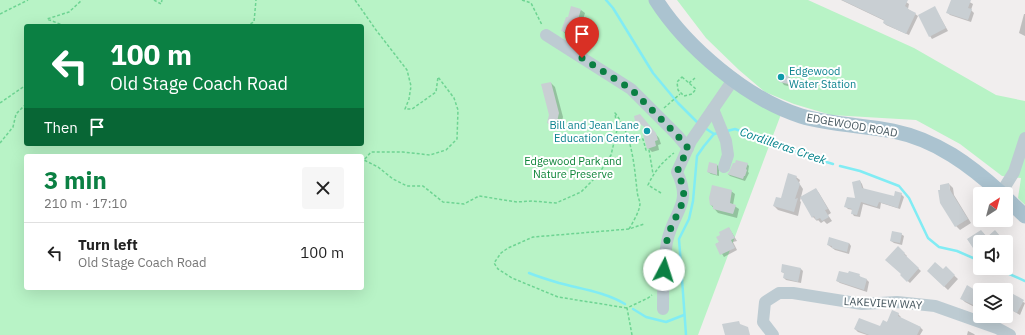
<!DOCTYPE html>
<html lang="en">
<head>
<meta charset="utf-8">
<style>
	body { margin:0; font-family:"IBM Plex Sans",sans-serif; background:#f6f6f6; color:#222; height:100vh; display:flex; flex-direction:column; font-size:15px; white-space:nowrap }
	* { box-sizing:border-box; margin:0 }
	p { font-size:13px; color:#767676 }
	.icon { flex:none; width:22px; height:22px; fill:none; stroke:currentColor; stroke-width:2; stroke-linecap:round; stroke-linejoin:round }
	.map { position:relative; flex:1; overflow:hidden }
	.drawer { position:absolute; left:24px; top:154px; width:340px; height:136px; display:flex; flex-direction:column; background:#fff; border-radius:4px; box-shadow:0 4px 16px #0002 }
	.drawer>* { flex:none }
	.hud { position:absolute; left:24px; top:24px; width:340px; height:122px; border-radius:4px; box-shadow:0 4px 16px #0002; background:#0b8043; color:#fff; overflow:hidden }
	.needle { width:26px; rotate:36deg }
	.tools { position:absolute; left:973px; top:187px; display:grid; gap:8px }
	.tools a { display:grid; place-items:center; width:40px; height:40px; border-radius:4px; background:#fff; box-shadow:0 4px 16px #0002; font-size:20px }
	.pin { position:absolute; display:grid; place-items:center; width:34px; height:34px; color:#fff; margin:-41px -17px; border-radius:50% 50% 50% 0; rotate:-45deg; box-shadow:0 0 4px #0007 }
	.pin .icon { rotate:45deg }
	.me { position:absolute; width:44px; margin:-22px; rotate:5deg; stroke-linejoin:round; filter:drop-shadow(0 0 3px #0008) }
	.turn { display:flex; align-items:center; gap:14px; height:84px; padding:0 20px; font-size:18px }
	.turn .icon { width:52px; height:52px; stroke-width:2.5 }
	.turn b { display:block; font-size:28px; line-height:34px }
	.then { display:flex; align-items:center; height:38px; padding:0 20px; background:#0003; gap:8px; font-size:15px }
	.round { display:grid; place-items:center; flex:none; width:42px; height:42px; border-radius:4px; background:#f6f6f6 }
	.head { display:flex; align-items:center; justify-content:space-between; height:68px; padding:0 20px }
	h1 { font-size:24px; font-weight:700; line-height:30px; color:#0b8043 }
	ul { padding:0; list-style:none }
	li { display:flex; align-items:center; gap:12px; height:60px; padding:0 20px; border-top:1px solid #e0e0e0 }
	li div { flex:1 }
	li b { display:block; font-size:15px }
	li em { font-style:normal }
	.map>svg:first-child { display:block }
	.green { fill:#b8f3c6; fill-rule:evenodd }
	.shadow { fill:#0003 }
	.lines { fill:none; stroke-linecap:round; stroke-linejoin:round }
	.stream { stroke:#81ecf4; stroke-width:2.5 }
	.building { fill:#c9cfd3 }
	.path { stroke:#6dd492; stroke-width:1.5; stroke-dasharray:3 2; stroke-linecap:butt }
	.minor { stroke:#bdcbd2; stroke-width:12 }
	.major { stroke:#abc3d0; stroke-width:15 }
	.route { stroke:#0b8043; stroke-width:7; stroke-dasharray:0 12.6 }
	.culture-dot { fill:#0f9aa8; stroke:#fff; stroke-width:1.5 }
	.labels { text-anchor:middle; stroke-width:4; stroke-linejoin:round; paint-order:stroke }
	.culture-label { font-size:11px; fill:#0d838f; stroke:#fff; text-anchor:start }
	.street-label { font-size:11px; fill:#44555d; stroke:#fff }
	.park-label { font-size:11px; fill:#0e8539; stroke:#fff }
	.water-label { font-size:12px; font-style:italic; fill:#04828b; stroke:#fff }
</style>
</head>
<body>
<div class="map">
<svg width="1025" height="335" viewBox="0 0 1025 335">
	<rect width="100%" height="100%" fill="#f1eeee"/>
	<g class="green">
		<path d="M0 0H656L677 28 783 109 698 335H0ZM26 26H362V144H26ZM26 156H362V288H26Z"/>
		<polygon points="677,0 808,0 914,48 996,95 1025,101 1025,205 1018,198 1021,178 1002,176 960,144 916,120 831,115 794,104 765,92 739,70 706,38"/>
	</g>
	<g class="shadow">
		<polygon points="841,0 903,0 909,4 908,9 918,16 909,35 886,25 884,23 885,21"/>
		<polygon points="952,0 966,0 973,4 971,10 974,13 971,22 950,15 947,12"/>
		<polygon points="935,8 948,31 932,39 930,36"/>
		<polygon points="581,10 585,13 582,23 587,27 583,39 566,35 563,31 569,19"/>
		<polygon points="1024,14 1025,14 1025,36 1019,33"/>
		<polygon points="782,76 789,77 793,81 791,87 784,85 781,81"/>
		<polygon points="551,83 555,87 563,117 560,129 552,127 548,123 550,115"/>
		<polygon points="636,120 644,120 659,138 661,144 658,145 659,150 652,152 648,148 649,130"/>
		<polygon points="747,164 749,166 748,172 749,173 745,181 730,176 728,174"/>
		<polygon points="717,165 719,167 719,176 711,174 708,172"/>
		<polygon points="796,177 800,180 799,183 803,189 800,201 801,202 798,216 778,210 774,206 782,200"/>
		<polygon points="860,181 862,184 864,190 895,197 901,194 904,197 900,209 881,203 880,209 863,204 860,217 854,216 852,213 853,210 848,209 846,207 856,200"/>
		<polygon points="949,184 953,188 954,195 971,223 960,230 956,226"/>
		<polygon points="816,189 819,193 831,213 828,215 832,221 827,224 824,221 821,223 818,220 817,221 813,217 801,197"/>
		<polygon points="731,191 735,194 733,205 739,209 737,218 718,213 711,205"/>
		<polygon points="729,228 737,241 733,242 737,250 724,257 716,244 720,242"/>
		<polygon points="995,231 1004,242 991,242 989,240 987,242 980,242 980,247 976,249 974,247 983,233 987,238"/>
		<polygon points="901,234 904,236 902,245 894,243 891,241"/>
		<polygon points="849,243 851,246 849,254 835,250 828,245"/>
		<polygon points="898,247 907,256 906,257 921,271 910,283 901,275 902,274"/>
		<polygon points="783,265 801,269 803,271 801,283 786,280 784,278 785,274 782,272"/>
		<polygon points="946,268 958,279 948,290 932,275 943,271"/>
		<polygon points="859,275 861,278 867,280 869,282 867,292 840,283 837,281"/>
		<polygon points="975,290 979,294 978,296 980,297 980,310 965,302 962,299"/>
		<polygon points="1006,293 1025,303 1020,315 1006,307"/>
		<polygon points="898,314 901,317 900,318 920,327 923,330 920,335 867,335 858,332 855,329 880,327"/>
		<polygon points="968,331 974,334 975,335 967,335"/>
	</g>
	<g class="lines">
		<g class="stream">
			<polyline points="606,0 613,8 653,73 678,103 699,124"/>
			<polyline points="705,128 714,134 718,133"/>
			<polyline points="727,131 735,129 813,158 833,164"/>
			<polyline points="840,166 860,171 899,186 909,198 928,238 939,247 957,251 980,261"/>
			<polyline points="996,268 1025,281"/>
			<path d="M529 273C539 277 549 280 559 283 581 289 605 292 625 304"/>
			<polyline points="633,309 646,317 666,322 684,315"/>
			<polyline points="686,335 682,279 679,239 689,219 693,201 697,156 704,146 714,134"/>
		</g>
	</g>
	<g class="building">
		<polygon points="842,0 908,0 905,6 908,8 908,9 916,13 906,34 883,23 884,20"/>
		<polygon points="951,0 971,0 968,8 972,9 968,20 946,13"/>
		<polygon points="571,6 581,9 578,20 584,22 580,36 561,31 566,17 568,17"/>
		<polygon points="935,6 946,28 929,37 918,15"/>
		<polygon points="781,74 789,76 788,84 779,82"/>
		<polygon points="551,82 559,113 556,126 547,123 549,115 541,84"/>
		<polygon points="640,114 656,133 658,140 655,141 656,146 647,149 642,130 648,129 635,121 634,116"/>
		<polygon points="736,160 748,163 746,169 747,170 745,176 744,176 743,179 727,174 729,172 733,163 735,163"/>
		<polygon points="709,162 717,164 717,175 707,172"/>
		<polygon points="788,173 797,176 796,178 800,184 795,199 798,198 794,212 773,206 776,197 781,198"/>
		<polygon points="860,180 862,188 894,196 895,191 902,193 898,208 879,202 877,207 861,202 857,215 851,214 852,209 844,207 847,197 855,198 852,182"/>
		<polygon points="949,183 950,190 968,219 955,227 940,203 938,190 940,190 940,185"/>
		<polygon points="712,185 732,190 730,203 736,205 733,214 713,209 713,206 710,205 709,198"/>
		<polygon points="816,188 828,209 825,210 829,217 822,221 820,218 816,220 814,216 812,218 800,197"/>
		<polygon points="729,227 735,238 731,240 735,248 720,255 715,244 719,242 716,237 720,235 719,232"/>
		<polygon points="981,230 987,237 995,230 1005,242 990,242 987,238 973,248 967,239"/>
		<polygon points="892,231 902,233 900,243 890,241"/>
		<polygon points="829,237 849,243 847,252 832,248 832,246 827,245"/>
		<polygon points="898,246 905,253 904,254 919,268 907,282 900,275 901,274 885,260"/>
		<polygon points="935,262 943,269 946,266 955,275 944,287 927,271"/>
		<polygon points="782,264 801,268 798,282 783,278 784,273 781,272"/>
		<polygon points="839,271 848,273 849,271 860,274 859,276 867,279 864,290 836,281"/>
		<polygon points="967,285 975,290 974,293 980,296 980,308 960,299"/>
		<polygon points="1006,290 1024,300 1017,313 1006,307"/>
		<polygon points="892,310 899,313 898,316 921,327 917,335 869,335 854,329 859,318 880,326 883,320 887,322"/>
		<polygon points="739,321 740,324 748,327 750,335 725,335 722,324"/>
	</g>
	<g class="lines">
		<g class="path">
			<polyline points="154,0 161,4 162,0"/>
			<path d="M355 0 376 30 407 70 411 86 409 99 405 109H412L436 92 438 77 454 98 458 110 457 139 446 150 430 155 403 152H371L364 160 378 167 393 179 407 186H423L443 202 464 204 479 196 517 202 532 201 556 203 581 192 598 175 611 155 617 130 615 113C632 134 634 164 637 190 637 194 639 199 640 203 640 211 633 222 629 229"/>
			<polyline points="522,0 531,3 542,25"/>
			<polyline points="0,14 28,0"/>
			<polyline points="65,26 47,19 69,12 82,0"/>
			<polyline points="246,26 254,22 256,0"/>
			<polygon points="682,77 696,89 692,94 684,96 678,90 677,82"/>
			<polyline points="689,83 695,78"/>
			<polyline points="0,103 26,85"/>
			<polyline points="664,108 680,94"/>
			<polyline points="627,137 636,134 638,140 643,139 646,150 649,150 653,174"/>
			<polyline points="0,143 13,127 16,114 26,104"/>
			<path d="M661 193 648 185C654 172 662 162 674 153"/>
			<polyline points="627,308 558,297 512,278 498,269 494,263 501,253 508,248 533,237 629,229 644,224"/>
			<polyline points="632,335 627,308 648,298 652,295"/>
		</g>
		<g class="minor">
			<polyline points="546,35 631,89 677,135 688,148"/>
			<polyline points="713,109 726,141 728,155 724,167"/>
			<polyline points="1001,193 1014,172 1025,138"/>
			<path d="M663 309C663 287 663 264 667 242 673 211 693 205 677 172L691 141 733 80"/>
			<polyline points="773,335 763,322 765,302 779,293 793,293 862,304 897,302 935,306 997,328 1010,335"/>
		</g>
		<g class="major">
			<path d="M656 0C686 47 747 99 801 116 831 125 863 125 893 131 937 140 970 165 1002 194"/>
			<polyline points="1006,198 1025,216"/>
		</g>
	</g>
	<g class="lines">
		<path class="route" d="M582 58 631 89 677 135 688 148 677 172C691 199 680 205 670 230 665 243 665 257 664 270"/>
	</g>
	<g class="culture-dot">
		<circle cx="781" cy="77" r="4"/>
		<circle cx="647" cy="131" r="4"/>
	</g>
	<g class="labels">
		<g class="culture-label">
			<text x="789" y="75">Edgewood<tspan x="789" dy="13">Water Station</tspan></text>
			<text x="639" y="129" text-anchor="end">Bill and Jean Lane<tspan x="639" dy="13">Education Center</tspan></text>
		</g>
		<g class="street-label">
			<text transform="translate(852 125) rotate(10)" y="4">EDGEWOOD ROAD</text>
			<text transform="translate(883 303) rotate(3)" y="4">LAKEVIEW WAY</text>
		</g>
		<g class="park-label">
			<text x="573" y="165">Edgewood Park and<tspan x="573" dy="13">Nature Preserve</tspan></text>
		</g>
		<g class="water-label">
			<text transform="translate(783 146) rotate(19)" y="4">Cordilleras Creek</text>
		</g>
	</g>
</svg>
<div class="tools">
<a><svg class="needle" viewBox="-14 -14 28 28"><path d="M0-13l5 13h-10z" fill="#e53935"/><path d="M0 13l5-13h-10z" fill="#767676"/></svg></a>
<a><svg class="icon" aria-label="sound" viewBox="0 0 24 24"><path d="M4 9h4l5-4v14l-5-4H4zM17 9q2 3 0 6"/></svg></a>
<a><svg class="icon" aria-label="layers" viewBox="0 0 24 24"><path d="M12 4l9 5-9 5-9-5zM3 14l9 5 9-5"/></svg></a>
</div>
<div class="pin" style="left:582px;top:58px;background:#d93025"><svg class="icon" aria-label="arrive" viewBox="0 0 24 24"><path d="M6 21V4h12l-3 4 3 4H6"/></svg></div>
<svg class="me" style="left:664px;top:270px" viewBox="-20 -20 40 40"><circle r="19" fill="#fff"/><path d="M0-13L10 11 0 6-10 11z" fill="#0b8043"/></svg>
<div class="hud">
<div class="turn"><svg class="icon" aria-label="left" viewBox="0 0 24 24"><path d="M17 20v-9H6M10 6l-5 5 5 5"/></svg><div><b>100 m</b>Old Stage Coach Road</div></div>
<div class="then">Then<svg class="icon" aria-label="arrive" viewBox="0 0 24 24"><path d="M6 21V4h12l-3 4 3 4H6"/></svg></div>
</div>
<section class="drawer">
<div class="head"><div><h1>3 min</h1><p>210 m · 17:10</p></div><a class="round"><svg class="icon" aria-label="close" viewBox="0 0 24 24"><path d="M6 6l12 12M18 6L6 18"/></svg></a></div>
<ul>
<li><svg class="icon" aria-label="left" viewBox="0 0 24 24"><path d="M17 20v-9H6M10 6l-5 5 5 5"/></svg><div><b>Turn left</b><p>Old Stage Coach Road</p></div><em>100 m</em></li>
</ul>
</section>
</div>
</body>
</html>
